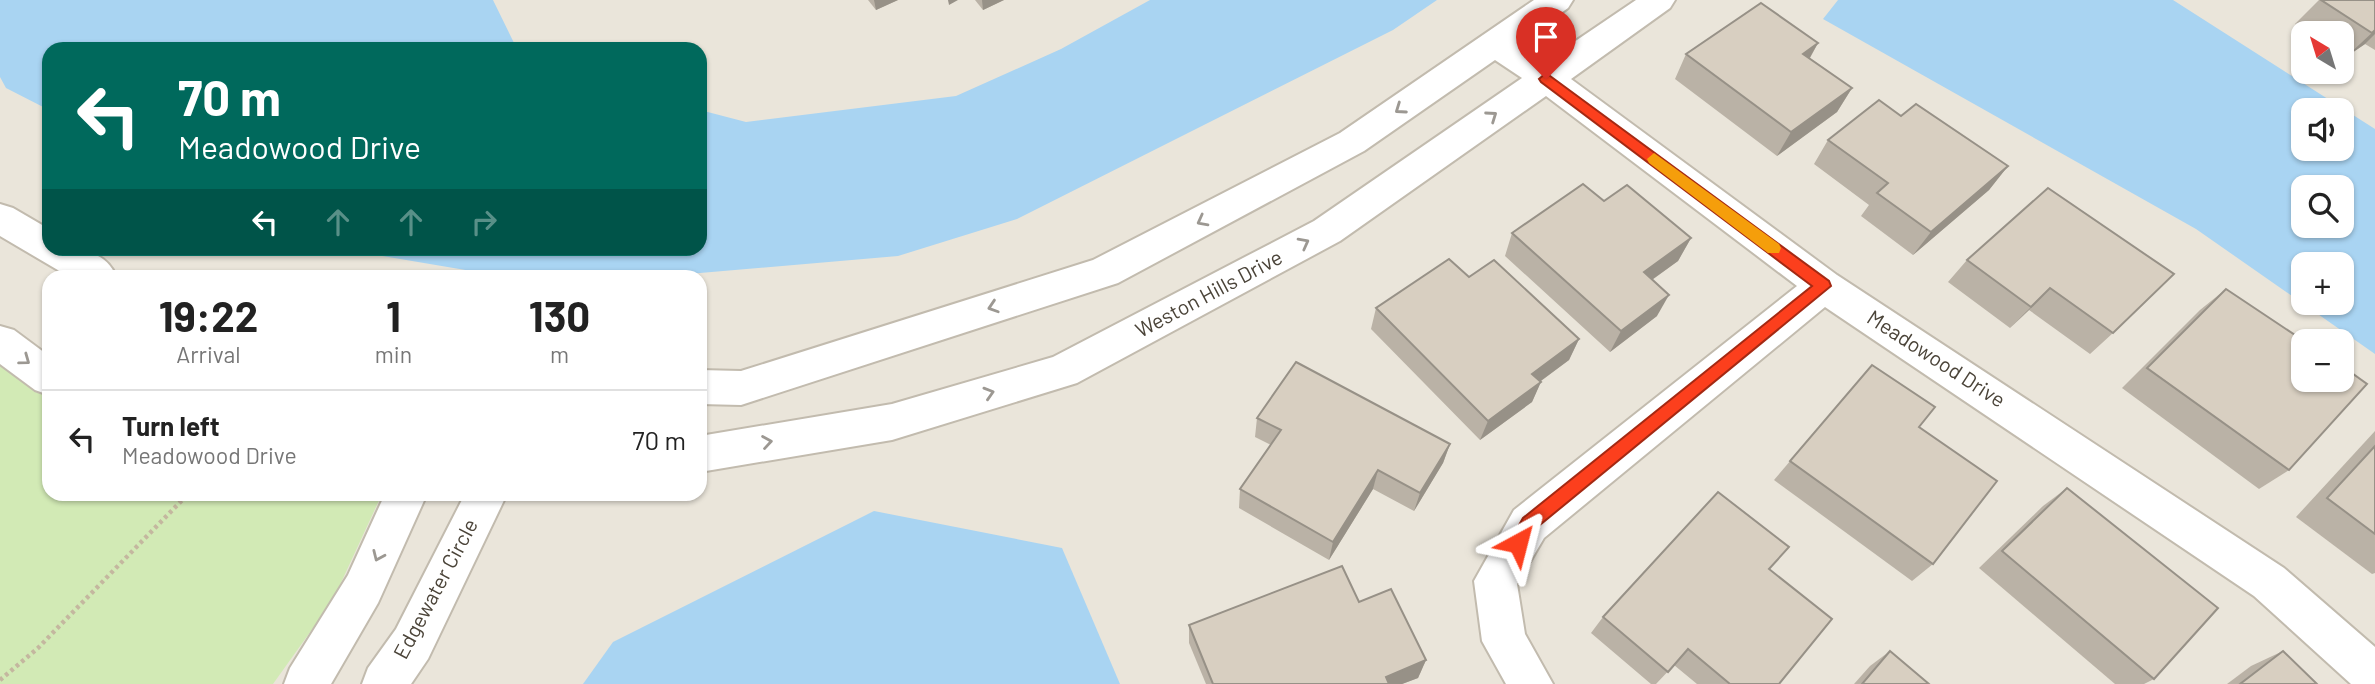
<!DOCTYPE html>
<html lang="en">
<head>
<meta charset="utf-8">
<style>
	body { margin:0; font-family:Barlow,sans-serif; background:#f2f2f2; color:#222; height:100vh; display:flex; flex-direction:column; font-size:26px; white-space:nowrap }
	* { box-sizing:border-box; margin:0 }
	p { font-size:23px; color:#767676 }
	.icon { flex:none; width:38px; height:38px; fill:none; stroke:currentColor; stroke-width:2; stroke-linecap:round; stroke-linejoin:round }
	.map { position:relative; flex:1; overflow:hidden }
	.sheet { position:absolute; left:42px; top:270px; width:665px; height:231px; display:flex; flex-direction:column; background:#fff; border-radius:21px; box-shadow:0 2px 5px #0004 }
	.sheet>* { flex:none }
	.banner { position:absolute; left:42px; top:42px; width:665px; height:214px; border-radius:21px; box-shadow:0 2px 5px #0004; background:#00695c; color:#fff; overflow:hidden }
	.needle { width:46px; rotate:322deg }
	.controls { position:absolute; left:2291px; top:21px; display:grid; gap:14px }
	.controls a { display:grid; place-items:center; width:63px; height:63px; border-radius:14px; background:#fff; box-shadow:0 2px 5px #0004; font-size:35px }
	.pin { position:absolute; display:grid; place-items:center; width:60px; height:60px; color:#fff; margin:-72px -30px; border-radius:50% 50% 50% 0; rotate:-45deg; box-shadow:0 0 7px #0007 }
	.pin .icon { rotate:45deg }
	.me { position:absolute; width:77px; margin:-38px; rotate:38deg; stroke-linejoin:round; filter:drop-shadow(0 0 5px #0008) }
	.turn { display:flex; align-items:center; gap:24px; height:147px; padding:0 21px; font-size:32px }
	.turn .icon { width:91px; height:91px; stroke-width:2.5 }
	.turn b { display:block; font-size:49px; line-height:60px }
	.lanes { display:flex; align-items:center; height:66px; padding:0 21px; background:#0003; justify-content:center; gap:35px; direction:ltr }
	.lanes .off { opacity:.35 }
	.eta { display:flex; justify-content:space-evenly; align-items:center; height:119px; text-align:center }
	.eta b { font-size:42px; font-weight:700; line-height:49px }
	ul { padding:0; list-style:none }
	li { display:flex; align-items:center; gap:21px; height:98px; padding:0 21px; border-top:2px solid #e0e0e0 }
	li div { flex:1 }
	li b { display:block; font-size:26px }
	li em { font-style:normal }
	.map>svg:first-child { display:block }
	.residential { fill:#eae5da; fill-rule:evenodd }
	.green { fill:#d2eab5 }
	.water { fill:#a9d4f2; fill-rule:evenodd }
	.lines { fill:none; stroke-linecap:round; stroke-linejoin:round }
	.minor-casing { stroke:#c2bbae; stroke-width:4 }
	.path { stroke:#c4b79f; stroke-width:4.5; stroke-dasharray:3.5 3.5; stroke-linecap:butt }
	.minor { fill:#fff; fill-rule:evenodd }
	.wall { fill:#bab2a6 }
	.shaded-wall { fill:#979187 }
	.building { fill:#d8cfc1; stroke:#979187; stroke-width:2 }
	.oneway { stroke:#9c9892 }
	.route { fill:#fc3f1d; stroke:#a42913; stroke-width:2 }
	.slow { fill:#f59e0b }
	.labels { text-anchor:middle; stroke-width:5; stroke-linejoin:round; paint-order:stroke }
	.street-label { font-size:21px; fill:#4b4439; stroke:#fff }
</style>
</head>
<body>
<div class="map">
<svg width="2375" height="684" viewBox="0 0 2375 684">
	<rect width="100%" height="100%" fill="#f6f3ec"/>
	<path class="residential" d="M0 0H2375V684H0ZM2303 33H2342V72H2303ZM49 49H700V248H49ZM2303 110H2342V149H2303ZM2303 187H2342V226H2303ZM2303 264H2342V303H2303ZM49 276H700V494H49ZM2303 341H2342V380H2303Z"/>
	<polygon class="green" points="0,357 49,391 49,494 382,494 333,600 273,684 0,684"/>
	<g class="water">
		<polygon points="0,0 493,0 517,49 49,49 49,110 6,88 0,77"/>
		<polygon points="1150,0 1437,0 1393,30 1017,219 898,256 665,276 501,276 341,249 700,248 700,110 746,122 956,96 1061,49"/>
		<path d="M1838 0H2173L2375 129V354L2196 229 1823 19ZM2303 110H2342V149H2303ZM2303 187H2342V226H2303ZM2303 264H2342V303H2303Z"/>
		<polygon points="874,511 1062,548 1120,684 583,684 613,642"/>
	</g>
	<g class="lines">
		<defs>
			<g id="minor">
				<polygon points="1534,0 1573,0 1568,8 1519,43 1546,61 1636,0 1675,0 1670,8 1571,79 1837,275 2284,568 2375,647 2375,684 2351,684 2254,596 1825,307 1544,538 1517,584 1525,634 1553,684 1506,684 1482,641 1474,581 1514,510 1797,286 1546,96 1340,241 1077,383 892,440 700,472 700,436 892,404 1053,357 1314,221 1522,78 1495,60 1364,151 1118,283 741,405 700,404 700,370 741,371 1093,260 1340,133"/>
				<path d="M0 204 13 208 49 229V248C75 248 105 249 116 276H68L0 236Z"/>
				<polygon points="0,326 14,330 49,356 49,395 35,390 0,364"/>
				<polygon points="385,494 427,494 378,603 331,684 284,684 290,668 348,575"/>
				<polygon points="465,494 507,494 428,659 411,684 362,684 368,668 396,629"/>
			</g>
		</defs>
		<use href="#minor" class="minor-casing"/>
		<polyline class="path" points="0,680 38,648 188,494"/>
		<use href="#minor" class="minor"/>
	</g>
	<g class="wall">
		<polygon points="868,0 898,0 876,10"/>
		<polygon points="975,0 1004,0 983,10"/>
		<polygon points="2319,0 2375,0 2375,50 2365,44 2346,57 2342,55 2342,33 2309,33 2295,24"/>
		<polygon points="1818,43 1810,58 1852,88 1837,112 1777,156 1675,79 1686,54"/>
		<polygon points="1901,116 2008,166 1989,190 1913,255 1861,216 1869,205 1814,164 1828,140"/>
		<polygon points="2048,188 2113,333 2090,354 2029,310 2010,328 1948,282 1967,260"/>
		<polygon points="1604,201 1691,238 1678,261 1652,280 1657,316 1610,352 1505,256 1512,233"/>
		<polygon points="1469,277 1579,339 1569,360 1541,381 1532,402 1480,440 1371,329 1376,308"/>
		<polygon points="2226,289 2289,470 2259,489 2122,388 2200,310"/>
		<polygon points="1872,365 1919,427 1933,564 1912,581 1774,480"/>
		<polygon points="1257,418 1450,444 1443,463 1414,511 1373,489 1329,560 1239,508 1240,489 1271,445 1255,437"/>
		<polygon points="2375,431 2375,573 2372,574 2296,517"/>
		<polygon points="2067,488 2154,679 2144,684 2115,684 1979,568 2043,506"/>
		<polygon points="1769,569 1779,684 1697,684 1674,665 1656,684 1651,684 1591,633 1603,617"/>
		<polygon points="1359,602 1426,660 1418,678 1402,684 1206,684 1189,643 1189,625"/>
		<polygon points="1890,651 1929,684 1854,684 1870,666"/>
		<polygon points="2283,651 2317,684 2227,684 2251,666"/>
	</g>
	<g class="shaded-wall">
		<polygon points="874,0 898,0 876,10"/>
		<polygon points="948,0 958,0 949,5"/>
		<polygon points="982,0 1004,0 983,10"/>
		<polygon points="2375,30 2375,34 2365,44 2346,57"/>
		<polygon points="1818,43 1804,68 1803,54"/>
		<polygon points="1852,88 1837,112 1777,156 1791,132"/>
		<polygon points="2008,166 1989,190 1913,255 1931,232"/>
		<polygon points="1691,238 1678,261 1632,294 1644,272"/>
		<polygon points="2050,288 2029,310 2010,328"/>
		<polygon points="1669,295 1657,316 1610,352 1621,331"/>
		<polygon points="1579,339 1569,360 1523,394 1532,374"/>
		<polygon points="1541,382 1532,402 1480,440 1488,421"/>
		<polygon points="1450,444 1443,463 1414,511 1420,493"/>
		<polygon points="1378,470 1373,489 1329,560 1333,542"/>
		<polygon points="1426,660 1418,678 1402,684 1383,684 1386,677"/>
	</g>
	<g class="building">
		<polygon points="2321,0 2375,0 2375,30 2372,33"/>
		<polygon points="1761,3 1818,43 1803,54 1852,88 1791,132 1686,54"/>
		<polygon points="1879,100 1901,116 1916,104 2008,166 1931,232 1877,193 1888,183 1828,140"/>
		<polygon points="1583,184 1604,201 1627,185 1691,238 1644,272 1669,295 1621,331 1512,233"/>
		<polygon points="2048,188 2174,274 2113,333 2050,288 2031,307 1967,260"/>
		<polygon points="1449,259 1469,277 1494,260 1579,339 1532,374 1541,382 1488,421 1376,308"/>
		<polygon points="2226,289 2304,341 2303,341 2303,380 2342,380 2342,366 2367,384 2289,470 2147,368"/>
		<polygon points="1296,362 1450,444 1420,493 1378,470 1333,542 1240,489 1281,430 1257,418"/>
		<polygon points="1872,365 1935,407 1919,427 1997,481 1933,564 1790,461"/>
		<polygon points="2375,446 2375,534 2327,498"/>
		<polygon points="2067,488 2218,608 2154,679 2002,551"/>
		<polygon points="1718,492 1789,547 1769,569 1832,619 1779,684 1730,684 1688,649 1668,672 1603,617"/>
		<polygon points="1342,566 1359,602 1391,589 1426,660 1386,677 1389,684 1213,684 1189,625"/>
		<polygon points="1890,651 1929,684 1862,684"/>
		<polygon points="2283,651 2317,684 2240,684"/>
	</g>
	<defs><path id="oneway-chevron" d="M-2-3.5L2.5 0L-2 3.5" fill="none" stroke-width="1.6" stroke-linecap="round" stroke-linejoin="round" transform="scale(1.75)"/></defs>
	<g class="oneway">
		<use href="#oneway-chevron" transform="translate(1400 109) rotate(145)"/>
		<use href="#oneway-chevron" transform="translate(1492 116) rotate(-35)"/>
		<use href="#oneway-chevron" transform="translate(1202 221) rotate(152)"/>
		<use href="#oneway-chevron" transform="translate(1304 243) rotate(-28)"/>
		<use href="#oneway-chevron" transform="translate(993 307) rotate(162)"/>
		<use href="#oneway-chevron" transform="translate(25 360) rotate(36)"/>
		<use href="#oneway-chevron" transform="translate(989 393) rotate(-17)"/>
		<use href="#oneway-chevron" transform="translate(767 442) rotate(-9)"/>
		<use href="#oneway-chevron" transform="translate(378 556) rotate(114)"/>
	</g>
	<polygon class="route" points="1546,73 1829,281 1831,286 1535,529 1524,548 1518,551 1511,548 1509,543 1523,518 1812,286 1541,82 1539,79"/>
	<polygon class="slow" points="1654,153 1779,244 1781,248 1779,253 1768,253 1649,163 1647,159"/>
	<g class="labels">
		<g class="street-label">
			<text transform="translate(1209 294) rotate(-28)" y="7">Weston Hills Drive</text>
			<text transform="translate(1936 359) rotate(33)" y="7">Meadowood Drive</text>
			<text transform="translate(436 589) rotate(-62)" y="7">Edgewater Circle</text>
		</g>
	</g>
</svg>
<div class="controls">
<a><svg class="needle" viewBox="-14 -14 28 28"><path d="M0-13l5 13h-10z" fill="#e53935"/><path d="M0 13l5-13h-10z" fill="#767676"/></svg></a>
<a><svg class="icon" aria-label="sound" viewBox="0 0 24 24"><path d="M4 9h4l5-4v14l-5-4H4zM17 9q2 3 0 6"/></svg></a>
<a><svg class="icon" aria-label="search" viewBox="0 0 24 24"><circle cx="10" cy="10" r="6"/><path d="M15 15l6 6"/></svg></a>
<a>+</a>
<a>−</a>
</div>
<div class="pin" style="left:1546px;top:79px;background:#d93025"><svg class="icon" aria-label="arrive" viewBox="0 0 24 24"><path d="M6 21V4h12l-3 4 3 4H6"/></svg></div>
<svg class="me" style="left:1518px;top:543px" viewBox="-20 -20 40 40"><path d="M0-17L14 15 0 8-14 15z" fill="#fc3f1d" stroke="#fff" stroke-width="4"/></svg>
<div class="banner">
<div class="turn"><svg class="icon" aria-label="left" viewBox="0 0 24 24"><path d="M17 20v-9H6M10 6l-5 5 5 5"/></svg><div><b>70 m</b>Meadowood Drive</div></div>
<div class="lanes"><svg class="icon" aria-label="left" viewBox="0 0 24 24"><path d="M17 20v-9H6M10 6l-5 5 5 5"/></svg><svg class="icon off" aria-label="ahead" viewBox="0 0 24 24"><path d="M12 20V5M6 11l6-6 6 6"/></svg><svg class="icon off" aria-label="ahead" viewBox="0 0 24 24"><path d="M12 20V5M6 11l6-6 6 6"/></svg><svg class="icon off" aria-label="right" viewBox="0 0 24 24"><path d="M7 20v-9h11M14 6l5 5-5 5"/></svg></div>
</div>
<section class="sheet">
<div class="eta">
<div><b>19:22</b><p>Arrival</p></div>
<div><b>1</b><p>min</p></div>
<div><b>130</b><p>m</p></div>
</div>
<ul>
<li><svg class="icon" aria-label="left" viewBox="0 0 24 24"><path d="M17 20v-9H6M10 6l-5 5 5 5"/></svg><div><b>Turn left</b><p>Meadowood Drive</p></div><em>70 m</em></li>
</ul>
</section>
</div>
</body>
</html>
